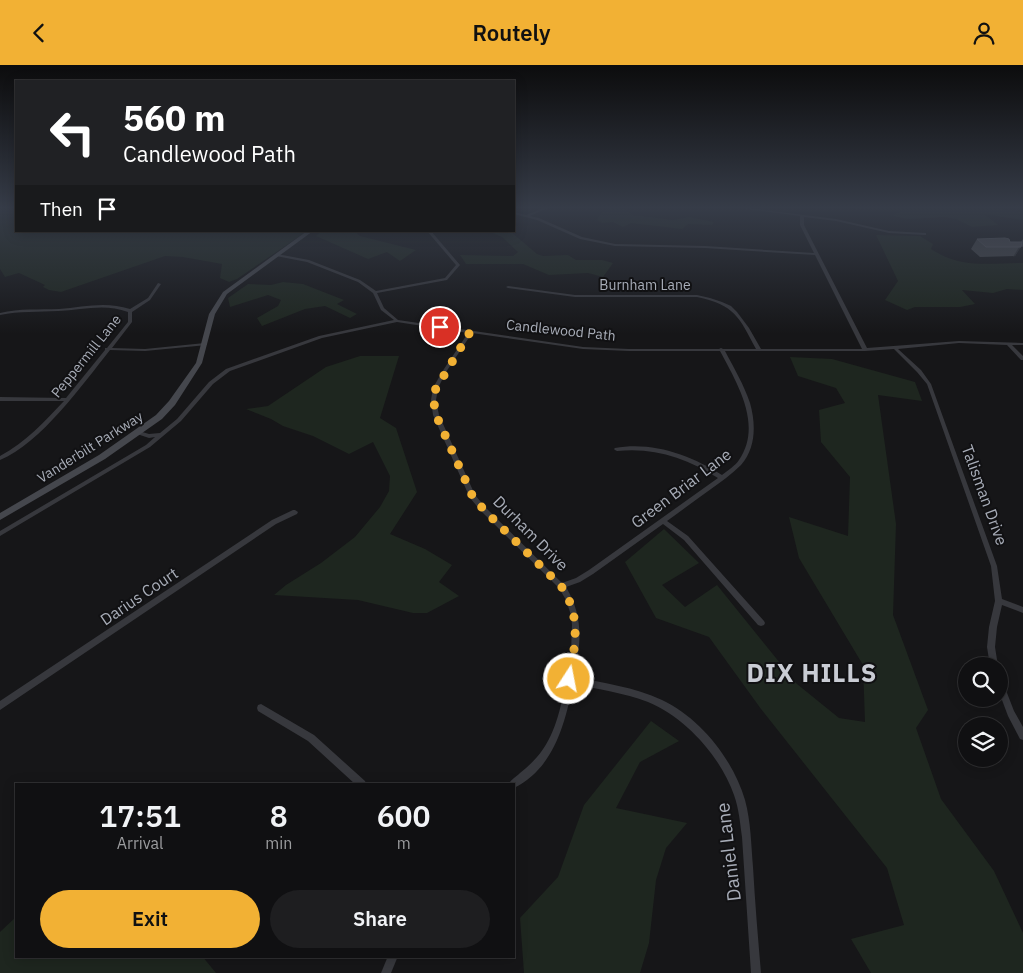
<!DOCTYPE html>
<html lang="en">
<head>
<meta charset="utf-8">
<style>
	body { margin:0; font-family:"IBM Plex Sans",sans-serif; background:#1e1e20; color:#f1f3f6; height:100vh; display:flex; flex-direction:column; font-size:19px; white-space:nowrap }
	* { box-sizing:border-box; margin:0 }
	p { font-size:16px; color:#9c9d9f }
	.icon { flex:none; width:28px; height:28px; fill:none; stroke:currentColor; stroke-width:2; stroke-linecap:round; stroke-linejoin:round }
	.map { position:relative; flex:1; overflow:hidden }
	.details { position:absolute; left:15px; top:718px; width:500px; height:175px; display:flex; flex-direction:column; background:#101012; border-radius:0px; box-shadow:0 2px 12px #0003,0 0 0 1px #303032 }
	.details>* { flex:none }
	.hud { position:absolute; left:15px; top:15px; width:500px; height:152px; border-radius:0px; box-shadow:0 2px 12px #0003,0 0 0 1px #303032; background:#202124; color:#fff; overflow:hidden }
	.fabs { position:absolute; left:958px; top:592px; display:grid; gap:10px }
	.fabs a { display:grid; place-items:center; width:50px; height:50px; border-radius:50%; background:#101012; box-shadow:0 2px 12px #0003,0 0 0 1px #303032; font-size:25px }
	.pin { position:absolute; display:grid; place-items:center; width:42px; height:42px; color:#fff; margin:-21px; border:2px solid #fff; border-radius:50%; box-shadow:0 1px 5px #0007 }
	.me { position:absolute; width:55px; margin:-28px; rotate:11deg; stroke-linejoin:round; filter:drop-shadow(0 0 4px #0008) }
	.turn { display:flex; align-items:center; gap:18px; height:105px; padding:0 25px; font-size:22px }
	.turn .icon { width:65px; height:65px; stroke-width:2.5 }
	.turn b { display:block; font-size:35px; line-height:42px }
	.then { display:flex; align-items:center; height:48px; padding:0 25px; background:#0003; gap:10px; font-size:19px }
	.eta { display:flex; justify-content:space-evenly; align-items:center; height:85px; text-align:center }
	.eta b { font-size:30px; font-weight:600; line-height:35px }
	.cta { display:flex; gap:10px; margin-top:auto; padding:10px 25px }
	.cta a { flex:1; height:58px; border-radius:30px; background:#f2b134; color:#111; font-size:20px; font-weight:600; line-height:58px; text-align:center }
	.cta a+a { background:#1e1e20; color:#f1f3f6 }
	header { display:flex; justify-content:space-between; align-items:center; height:65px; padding:0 25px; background:#f2b134; color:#111; font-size:22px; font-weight:600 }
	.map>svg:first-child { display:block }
	.green { fill:#1e261f }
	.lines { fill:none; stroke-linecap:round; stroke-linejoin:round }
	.street { fill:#37383d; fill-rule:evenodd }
	.secondary { fill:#45474d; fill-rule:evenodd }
	.wall { fill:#47494d }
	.shaded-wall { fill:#2f3033 }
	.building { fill:#525359; stroke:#5f6168 }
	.route { stroke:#f2b134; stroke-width:9; stroke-dasharray:0 16.2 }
	.labels { text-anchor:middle; stroke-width:4; stroke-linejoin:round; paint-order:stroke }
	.far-street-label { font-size:14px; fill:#a8adb8; stroke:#111113 }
	.street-label { font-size:16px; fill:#a8adb8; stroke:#111113 }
	.near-street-label { font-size:19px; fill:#a8adb8; stroke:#111113 }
	.near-district-label { font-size:25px; font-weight:bold; letter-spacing:1px; fill:#c9ccd4; stroke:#111113 }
</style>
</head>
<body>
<header><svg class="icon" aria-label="back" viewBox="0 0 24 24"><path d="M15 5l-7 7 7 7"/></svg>Routely<svg class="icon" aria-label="person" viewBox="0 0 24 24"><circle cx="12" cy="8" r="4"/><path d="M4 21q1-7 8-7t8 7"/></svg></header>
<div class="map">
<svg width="1023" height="908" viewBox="0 0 1023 908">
	<rect width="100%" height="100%" fill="#161618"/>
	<g class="green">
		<polygon points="0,142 16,142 16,166 307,166 237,214 229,217 220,213 222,199 183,192 165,191 61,227 49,225 43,222 45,220 19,208 5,212 0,204"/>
		<polygon points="855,142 983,142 1023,147 1023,155 984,149 998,160 972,162 956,154 944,152 908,154 893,151 902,145 856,144"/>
		<polygon points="611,143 622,143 633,150 673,155 689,152 714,157 712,160 688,159 682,164 631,158 623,162 613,157 602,158 597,155 601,148"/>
		<polygon points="322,166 354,166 360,171 416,185 400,196 387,187 368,194 316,171"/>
		<polygon points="488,166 510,166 537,189 543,191 568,190 576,195 602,195 613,198 603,212 588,208 549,210 523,199 466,199 460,190 513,191 518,187 502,172"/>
		<path d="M876 170 920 171 933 179 931 184C961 204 989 198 1023 198V225L1007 224 993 228 962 225 975 239 960 242H915L907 245 885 235 898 216Z"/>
		<polygon points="283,217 303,219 344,235 337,239 357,249 350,253 325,241 305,244 262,261 257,253 278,241 281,235 268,230 230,242 228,233 248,219 271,220"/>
		<polygon points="360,291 399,291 380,353 396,363 417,427 390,469 425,484 452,500 439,517 459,531 427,548 413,548 358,535 274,530 286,520 321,498 355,472 380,442 389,426 390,411 373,377 349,389 313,371 283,361 271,354 246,344 268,341 326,302"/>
		<polygon points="790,292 832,294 915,317 922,336 878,330 896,459 893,550 928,645 916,663 941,734 994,806 1023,868 1023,908 871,908 851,874 904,860 887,803 761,644 709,572 656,553 625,497 664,464 699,498 662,520 685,542 717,520 797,619 839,653 865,657 863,600 799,493 789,452 848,471 850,412 821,377 819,345 845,338 836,323 798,311"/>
		<polygon points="651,656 679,676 640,697 616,743 687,758 666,783 656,815 649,878 640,908 524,908 520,853 558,812 584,740"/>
		<polygon points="16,852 16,891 202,891 216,908 0,908 0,867"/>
	</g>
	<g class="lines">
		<g class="street">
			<path d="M546 142H550L530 151 539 153 582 172 615 179 705 181 814 188 800 160V151L740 143 739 142 836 154 889 166 926 168V170H925L889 168 836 156 804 152V160L867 283 959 276 1023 278V280H1012L1023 291V295H1021L1007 280 959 278 898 284 921 305 931 319 997 501 1002 534 1023 542V548L1002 540 997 562 995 582 998 601H990L987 582 989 562 995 536 991 501 927 319 917 307 894 284 865 286H725C734 303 744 320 750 338 756 359 756 383 741 400 732 409 721 417 711 424 696 435 682 445 667 456L688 471 764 556 765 558 764 560 761 561 758 560 684 475 663 459 593 509 580 517 566 522C584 553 581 578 574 612 604 618 634 622 662 635 700 653 733 694 745 735 751 757 751 780 753 802 755 838 758 873 761 908H751L742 772C740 758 739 744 734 730 721 692 685 652 648 637 624 628 598 624 573 619 565 659 554 703 514 723V719H509C511 714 516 712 520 708 526 703 532 698 537 692 555 672 561 642 566 616L565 614 567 611 571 587 572 560 571 550 566 535 559 523 482 447 470 433 433 350 431 335 433 323 442 307 468 268 397 257 322 273 230 306 213 319 181 356 150 382 0 471V466L146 380 155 372 149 373 137 369 136 368 137 367 139 366 149 369 160 368 177 354 209 317 226 304 319 271 394 255 381 245 373 228 358 217 307 197 276 191V189H277L309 195 360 215 376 226 445 213 456 200 427 166H431L460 200 447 215 377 228 384 243 398 255 583 282 629 284H719L721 283 723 284H756C739 252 735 240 697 232H575L508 223 506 222 508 221 575 230H697L710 233 722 237 731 241 737 247 749 263 761 284H862L815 190 705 183 615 181 580 174 537 155 514 149V147L526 150ZM472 268 583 284 629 286H720C737 318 763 360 739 395 735 401 728 405 722 410 691 390 652 376 615 383L614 384 615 385 617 386C654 382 687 393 718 413L589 505 576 513 562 518 486 443 475 430 439 350 436 335 438 323 446 307Z"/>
			<path d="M158 218 161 219 150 235 132 247V257L112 283 145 284 205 278 207 279V280L145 286 110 285C83 319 40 379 0 395V391C26 377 44 357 64 336H0V332L66 333 105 285V283H107L128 257V247C105 238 82 245 58 246 39 247 19 246 0 250V248C20 243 39 245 59 244 83 242 106 236 130 244L148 233Z"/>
			<polygon points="293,445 295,445 298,447 297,449 276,459 0,645 0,636 272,455"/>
			<polygon points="999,614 1002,615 1014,646 1023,662 1023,675 1020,674 1008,651 999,627"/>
			<polygon points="261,639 314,670 365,716 366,719 355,719 308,676 258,646 257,643 258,640"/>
			<polygon points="388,891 398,891 391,908 381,908"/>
		</g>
		<polygon class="secondary" points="307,166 313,166 227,229 215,249 202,298 175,340 162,354 105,394 0,455 0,448 99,390 156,350 169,336 196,298 209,249 223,227"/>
	</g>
	<polygon class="wall" points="977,174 1010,177 1021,177 1023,174 1023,182 1021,181 1015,191 980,192 971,184"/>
	<polygon class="shaded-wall" points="1019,182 1021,182 1015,191 1013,192"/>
	<polygon class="building" points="1005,173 1009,174 1010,177 1022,177 1021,182 986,182 977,174"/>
	<linearGradient id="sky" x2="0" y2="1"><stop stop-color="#0c0c0d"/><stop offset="0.53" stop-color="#363c48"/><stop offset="1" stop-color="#363c48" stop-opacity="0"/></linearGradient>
	<rect width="1023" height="269" fill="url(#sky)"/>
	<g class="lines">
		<path class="route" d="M440 262 470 267 434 327V338L436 350 472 430 484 445 561 521C582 551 575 581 569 614"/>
	</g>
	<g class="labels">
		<g class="far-street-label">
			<text x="645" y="225">Burnham Lane</text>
			<text transform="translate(561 265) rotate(6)" y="5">Candlewood Path</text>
			<text transform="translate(86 291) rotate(-51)" y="5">Peppermill Lane</text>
			<text transform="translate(90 382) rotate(-32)" y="5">Vanderbilt Parkway</text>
		</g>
		<g class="street-label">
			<text transform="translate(681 423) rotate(-37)" y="6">Green Briar Lane</text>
			<text transform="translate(985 430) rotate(70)" y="6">Talisman Drive</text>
			<text transform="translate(531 468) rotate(45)" y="6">Durham Drive</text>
			<text transform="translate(139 531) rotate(-34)" y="6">Darius Court</text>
		</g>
		<g class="near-street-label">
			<text transform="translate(728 787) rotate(-97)" y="7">Daniel Lane</text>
		</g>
		<g class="near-district-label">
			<text x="812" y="617">DIX HILLS</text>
		</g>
	</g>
</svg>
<div class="fabs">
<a><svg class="icon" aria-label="search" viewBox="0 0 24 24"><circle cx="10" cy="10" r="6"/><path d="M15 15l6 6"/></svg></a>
<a><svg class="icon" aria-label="layers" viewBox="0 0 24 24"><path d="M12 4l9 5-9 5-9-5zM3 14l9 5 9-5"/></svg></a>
</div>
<div class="pin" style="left:440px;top:262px;background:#d93025"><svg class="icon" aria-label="arrive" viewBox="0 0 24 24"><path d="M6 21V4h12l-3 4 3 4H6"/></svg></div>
<svg class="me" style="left:569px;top:614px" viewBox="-20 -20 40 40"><circle r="17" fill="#f2b134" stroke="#fff" stroke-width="3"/><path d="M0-11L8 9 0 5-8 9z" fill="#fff"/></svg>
<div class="hud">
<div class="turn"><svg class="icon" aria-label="left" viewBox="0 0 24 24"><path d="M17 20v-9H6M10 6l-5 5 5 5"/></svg><div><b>560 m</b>Candlewood Path</div></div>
<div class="then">Then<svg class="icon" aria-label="arrive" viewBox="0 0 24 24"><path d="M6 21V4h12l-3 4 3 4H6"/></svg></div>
</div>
<section class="details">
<div class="eta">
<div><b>17:51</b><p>Arrival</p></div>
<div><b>8</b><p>min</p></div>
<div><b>600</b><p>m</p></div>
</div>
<div class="cta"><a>Exit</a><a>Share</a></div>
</section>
</div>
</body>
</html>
